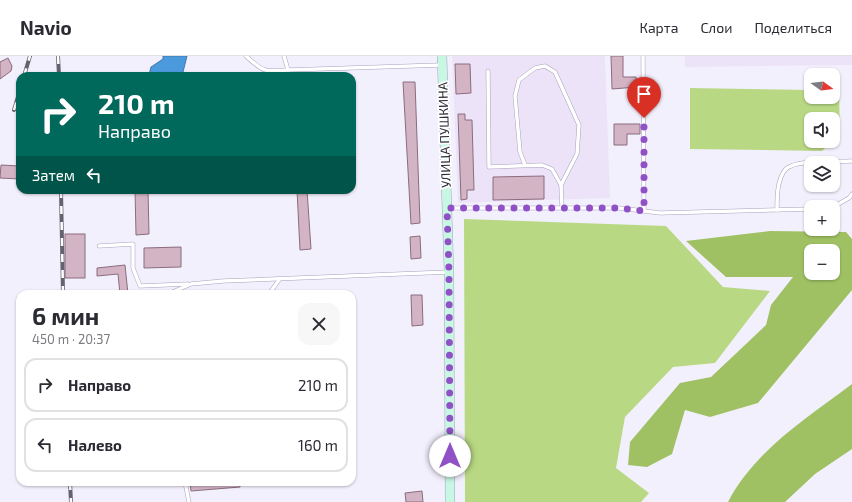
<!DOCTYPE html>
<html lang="ru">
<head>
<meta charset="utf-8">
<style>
	body { margin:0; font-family:"Exo 2",sans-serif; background:#f7f7f7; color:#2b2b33; height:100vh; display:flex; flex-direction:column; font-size:15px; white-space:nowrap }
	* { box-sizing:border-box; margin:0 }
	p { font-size:13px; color:#7c7c81 }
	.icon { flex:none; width:22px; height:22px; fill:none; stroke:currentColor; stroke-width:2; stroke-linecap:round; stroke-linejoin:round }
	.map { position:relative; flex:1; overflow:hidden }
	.panel { position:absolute; left:16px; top:234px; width:340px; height:196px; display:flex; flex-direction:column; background:#fff; border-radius:12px; box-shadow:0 1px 3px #0004 }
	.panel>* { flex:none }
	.hud { position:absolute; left:16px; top:16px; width:340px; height:122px; border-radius:12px; box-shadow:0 1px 3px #0004; background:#00695c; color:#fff; overflow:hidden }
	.needle { width:26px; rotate:105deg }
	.tools { position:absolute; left:804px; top:12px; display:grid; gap:8px }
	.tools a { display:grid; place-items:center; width:36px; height:36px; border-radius:8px; background:#fff; box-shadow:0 1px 3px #0004; font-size:20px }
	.pin { position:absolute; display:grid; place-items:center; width:34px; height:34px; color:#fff; margin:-41px -17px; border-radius:50% 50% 50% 0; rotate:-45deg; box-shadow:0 0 4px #0007 }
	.pin .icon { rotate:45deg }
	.me { position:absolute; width:44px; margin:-22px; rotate:0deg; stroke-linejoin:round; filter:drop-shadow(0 0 3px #0008) }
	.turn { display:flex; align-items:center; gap:14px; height:84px; padding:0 16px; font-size:18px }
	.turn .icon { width:52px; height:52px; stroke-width:2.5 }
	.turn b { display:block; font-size:28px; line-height:34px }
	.then { display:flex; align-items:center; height:38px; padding:0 16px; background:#0003; gap:8px; font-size:15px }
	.round { display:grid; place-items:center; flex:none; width:42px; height:42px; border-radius:12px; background:#f7f7f7 }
	.headline { display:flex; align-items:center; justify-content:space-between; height:68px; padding:0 16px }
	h1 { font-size:24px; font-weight:700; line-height:30px }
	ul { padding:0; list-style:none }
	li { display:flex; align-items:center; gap:12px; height:54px; margin:0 8px 6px; padding:0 8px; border:2px solid #e1e1e2; border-radius:12px }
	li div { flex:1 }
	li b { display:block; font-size:15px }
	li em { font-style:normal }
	header { display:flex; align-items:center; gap:24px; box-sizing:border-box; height:56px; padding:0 20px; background:#fff; border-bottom:1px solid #e1e1e2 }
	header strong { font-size:19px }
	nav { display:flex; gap:22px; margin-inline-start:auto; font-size:14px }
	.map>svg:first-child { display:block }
	.industrial { fill:#ede3f8 }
	.green { fill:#b9d884 }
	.forest { fill:#9fc163; fill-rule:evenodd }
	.water { fill:#4c9ade; stroke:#4379ac }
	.building { fill:#d3b4c5; stroke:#8a6d7d }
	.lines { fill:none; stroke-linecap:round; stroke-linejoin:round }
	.service-casing { stroke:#a8a1be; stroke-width:4.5 }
	.secondary-casing { stroke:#a8a1be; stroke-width:10 }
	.service { stroke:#fff; stroke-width:3.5 }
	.secondary { stroke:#c8f7e4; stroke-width:9 }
	.rail-casing { stroke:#65626f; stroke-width:4 }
	.rail { stroke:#fff; stroke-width:2.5; stroke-dasharray:8; stroke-linecap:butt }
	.route { stroke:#9151c6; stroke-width:7; stroke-dasharray:0 12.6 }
	.labels { text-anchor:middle; stroke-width:3.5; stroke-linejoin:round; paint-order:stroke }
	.street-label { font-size:13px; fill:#2e2b37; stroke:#fff }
</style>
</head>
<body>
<header>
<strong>Navio</strong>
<nav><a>Карта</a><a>Слои</a><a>Поделиться</a></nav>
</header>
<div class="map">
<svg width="852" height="446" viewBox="0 0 852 446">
	<rect width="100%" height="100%" fill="#f3f0fd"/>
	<g class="industrial">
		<polygon points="452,0 605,0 610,142 458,147"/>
		<polygon points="685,0 852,0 852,9 685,11"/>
	</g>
	<g class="green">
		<polygon points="690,32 811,34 811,41 833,41 833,34 839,34 840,79 833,85 833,63 811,63 811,85 833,85 822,95 690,93"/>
		<polygon points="464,163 666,170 723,231 770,235 715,307 673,311 625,361 616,412 649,437 641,446 465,446"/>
	</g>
	<g class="forest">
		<path d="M770 175 846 176 852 183V234L758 347 710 361 685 354 672 398 647 411 628 409 630 386 680 327 711 321 766 269 771 249 793 221H726L686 185ZM811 195H833V217H811Z"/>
		<path d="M852 328V393L815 418 785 446H728C755 394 807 362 852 328Z"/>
	</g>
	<polygon class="water" points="163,0 187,0 182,20 149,19 151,11 163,3"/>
	<g class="building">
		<polygon points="611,0 623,0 623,21 636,21 637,31 612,33"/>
		<polygon points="8,2 12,10 11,15 0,23 0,6"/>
		<polygon points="455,8 470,8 471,37 456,38"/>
		<polygon points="403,26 415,26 420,167 411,168"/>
		<polygon points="458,58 465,58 465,64 472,64 474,134 467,134 467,143 461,144"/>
		<polygon points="614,68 640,68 640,78 627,78 627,89 614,89"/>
		<polygon points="1,109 20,110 20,123 0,122"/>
		<polygon points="544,120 544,143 493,144 493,121"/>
		<polygon points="135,134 148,134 149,178 136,179"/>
		<polygon points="297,134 307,134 311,193 300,194"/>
		<rect x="65" y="178" width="20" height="44"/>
		<polygon points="420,180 421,202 411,203 410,181"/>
		<polygon points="181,191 181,211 144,212 144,192"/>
		<polygon points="125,209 128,238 120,238 118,218 97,220 97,212"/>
		<polygon points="411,239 422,239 423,269 412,270"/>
		<polygon points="190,426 240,426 240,431 191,435"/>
		<polygon points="422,435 423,446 406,446 405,437"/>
	</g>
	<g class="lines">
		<defs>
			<g id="service">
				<path d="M246 0C263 16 265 16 288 14"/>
				<polyline points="284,0 288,14 441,9"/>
				<polyline points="643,0 644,155"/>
				<polyline points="488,15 489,111 542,109 552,113 561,129 562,151"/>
				<polyline points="525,109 520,96 515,40 519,24 535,12 545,10 555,16 579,69 577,98 561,129"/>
				<polyline points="833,151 849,142 852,138"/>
				<polyline points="448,152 619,152 660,157 811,153"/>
				<path d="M777 154C777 142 777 124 785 114 793 103 838 106 852 105"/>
				<polyline points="99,190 133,188 133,212 140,230 188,228"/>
				<polyline points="168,238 191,228 223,225 449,216"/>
				<polyline points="269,238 279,224"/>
				<polyline points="185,426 189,446"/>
			</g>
			<polyline id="secondary" points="442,0 449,216 450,446"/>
		</defs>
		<use href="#service" class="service-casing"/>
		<use href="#secondary" class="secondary-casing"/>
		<use href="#service" class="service"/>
		<use href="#secondary" class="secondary"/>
		<defs>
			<g id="rail">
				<polyline points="58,0 59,20"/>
				<polyline points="24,20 30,0"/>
				<polyline points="14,54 20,34"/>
				<polyline points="61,134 63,238"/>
				<polyline points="70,426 71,446"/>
			</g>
		</defs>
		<use href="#rail" class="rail-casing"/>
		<use href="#rail" class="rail"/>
	</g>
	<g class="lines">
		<polyline class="route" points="450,400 449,216 447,152 619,152 644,155 644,62"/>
	</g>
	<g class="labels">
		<g class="street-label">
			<text transform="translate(444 79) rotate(-92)" y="5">УЛИЦА ПУШКИНА</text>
		</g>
	</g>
</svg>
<div class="tools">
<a><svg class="needle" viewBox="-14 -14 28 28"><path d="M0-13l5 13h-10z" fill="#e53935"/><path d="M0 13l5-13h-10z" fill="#7c7c81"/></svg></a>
<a><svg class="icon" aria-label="sound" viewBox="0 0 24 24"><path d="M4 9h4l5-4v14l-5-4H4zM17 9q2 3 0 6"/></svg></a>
<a><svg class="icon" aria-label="layers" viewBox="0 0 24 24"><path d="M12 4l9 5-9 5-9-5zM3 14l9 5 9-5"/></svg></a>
<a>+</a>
<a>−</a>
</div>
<div class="pin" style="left:644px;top:62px;background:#d93025"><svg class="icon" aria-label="arrive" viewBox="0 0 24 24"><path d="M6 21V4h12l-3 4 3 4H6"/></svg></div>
<svg class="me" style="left:450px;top:400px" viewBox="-20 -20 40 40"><circle r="19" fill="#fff"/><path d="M0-13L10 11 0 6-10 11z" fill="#9151c6"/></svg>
<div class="hud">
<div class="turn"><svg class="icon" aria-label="right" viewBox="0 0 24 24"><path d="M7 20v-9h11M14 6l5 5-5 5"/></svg><div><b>210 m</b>Направо</div></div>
<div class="then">Затем<svg class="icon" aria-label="left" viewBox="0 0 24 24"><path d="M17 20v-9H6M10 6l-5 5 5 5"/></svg></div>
</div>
<section class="panel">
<div class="headline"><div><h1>6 мин</h1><p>450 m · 20:37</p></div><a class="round"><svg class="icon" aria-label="close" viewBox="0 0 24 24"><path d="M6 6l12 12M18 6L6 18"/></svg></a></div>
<ul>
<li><svg class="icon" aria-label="right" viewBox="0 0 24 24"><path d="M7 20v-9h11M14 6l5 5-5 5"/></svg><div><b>Направо</b></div><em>210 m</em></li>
<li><svg class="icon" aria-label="left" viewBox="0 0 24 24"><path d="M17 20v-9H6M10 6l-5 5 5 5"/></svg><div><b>Налево</b></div><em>160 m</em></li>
</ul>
</section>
</div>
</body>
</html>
